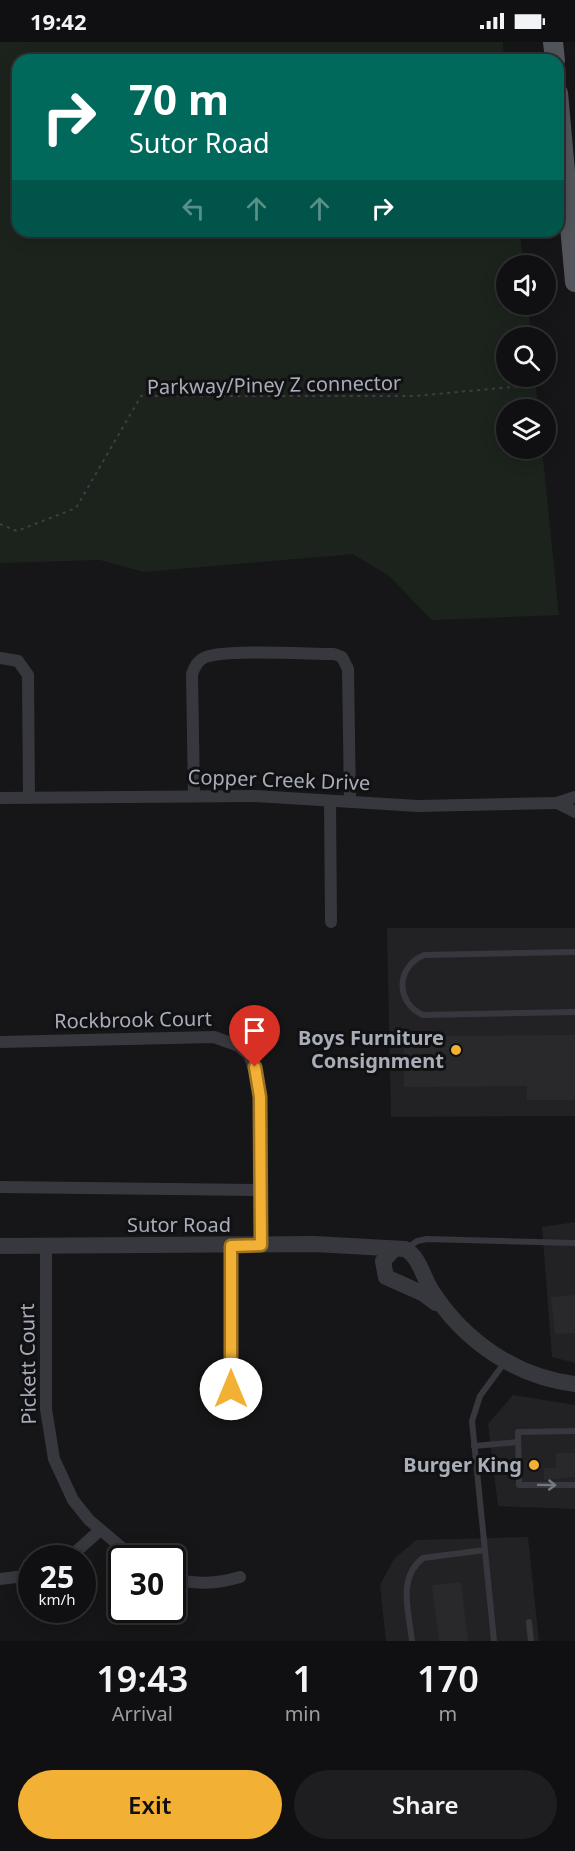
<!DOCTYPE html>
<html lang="en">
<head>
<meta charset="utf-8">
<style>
	body { margin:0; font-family:"Noto Sans",sans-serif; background:#1e1e20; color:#f1f3f6; height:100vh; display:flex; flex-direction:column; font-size:22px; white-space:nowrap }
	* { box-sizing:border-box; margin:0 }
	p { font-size:20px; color:#9c9d9f }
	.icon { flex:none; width:33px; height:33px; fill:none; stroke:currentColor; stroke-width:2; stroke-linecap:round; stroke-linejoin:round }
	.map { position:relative; height:1599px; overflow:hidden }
	.details { display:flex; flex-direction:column; background:#101012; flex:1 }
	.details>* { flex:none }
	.banner { position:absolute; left:12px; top:12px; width:552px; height:183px; border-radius:18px; box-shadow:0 3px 15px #0003,0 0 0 2px #303032; background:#00695c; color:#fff; overflow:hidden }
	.controls { position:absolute; left:496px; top:213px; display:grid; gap:12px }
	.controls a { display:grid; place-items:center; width:60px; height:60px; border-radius:50%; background:#101012; box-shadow:0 3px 15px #0003,0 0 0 2px #303032; font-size:30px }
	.speed { position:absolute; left:18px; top:1503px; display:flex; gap:12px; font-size:30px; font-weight:700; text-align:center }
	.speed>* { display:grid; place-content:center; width:78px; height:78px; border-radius:50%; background:#101012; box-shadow:0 3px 15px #0003,0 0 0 2px #303032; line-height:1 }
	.speed small { font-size:15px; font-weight:400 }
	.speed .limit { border:3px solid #111; border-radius:9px; background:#fff; color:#111 }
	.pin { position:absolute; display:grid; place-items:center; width:51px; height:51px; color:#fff; margin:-62px -26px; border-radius:50% 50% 50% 0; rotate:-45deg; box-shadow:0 0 6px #0007 }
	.pin .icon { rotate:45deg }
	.me { position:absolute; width:66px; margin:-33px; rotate:0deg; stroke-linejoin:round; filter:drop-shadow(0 0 4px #0008) }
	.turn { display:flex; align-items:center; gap:21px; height:126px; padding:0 18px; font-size:27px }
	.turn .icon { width:78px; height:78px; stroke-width:2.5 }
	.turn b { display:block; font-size:42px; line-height:51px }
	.lanes { display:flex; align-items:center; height:57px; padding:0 18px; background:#0003; justify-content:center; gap:30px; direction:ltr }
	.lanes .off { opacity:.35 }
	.eta { display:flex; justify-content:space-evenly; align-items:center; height:102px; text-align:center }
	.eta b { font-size:36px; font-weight:600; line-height:42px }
	.primary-button { display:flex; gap:12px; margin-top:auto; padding:12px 18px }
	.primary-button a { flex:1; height:69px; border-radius:36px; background:#f2b134; color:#111; font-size:24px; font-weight:600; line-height:69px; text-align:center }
	.primary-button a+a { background:#1e1e20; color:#f1f3f6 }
	.status { display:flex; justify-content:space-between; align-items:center; height:42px; padding:0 30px; background:#101012; direction:ltr }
	.status svg { height:16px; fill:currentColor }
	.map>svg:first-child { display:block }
	.built { fill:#222225 }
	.green { fill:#1c231d }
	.building { fill:#29292c }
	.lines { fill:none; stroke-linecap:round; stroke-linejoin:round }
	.path { stroke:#3d3f44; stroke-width:2; stroke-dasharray:3 4.5; stroke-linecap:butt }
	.service { stroke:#37383d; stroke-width:6 }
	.minor { stroke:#37383d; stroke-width:12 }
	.tertiary { stroke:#37383d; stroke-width:16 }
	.primary { stroke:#53555c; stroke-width:20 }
	.oneway { stroke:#757881 }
	.route-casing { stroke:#9d7322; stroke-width:15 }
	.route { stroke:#f2b134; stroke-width:10 }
	.poi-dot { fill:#f2b134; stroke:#111113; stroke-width:2 }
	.labels { text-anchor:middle; stroke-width:6; stroke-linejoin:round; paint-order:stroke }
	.street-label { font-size:20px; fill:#a8adb8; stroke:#111113 }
	.poi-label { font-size:20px; font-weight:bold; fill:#a8adb8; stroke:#111113; text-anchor:end }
</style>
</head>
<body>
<div class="status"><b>19:42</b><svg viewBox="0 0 49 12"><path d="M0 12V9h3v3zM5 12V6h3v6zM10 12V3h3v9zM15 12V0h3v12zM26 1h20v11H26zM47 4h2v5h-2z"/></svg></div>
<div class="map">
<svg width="575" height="1599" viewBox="0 0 575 1599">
	<rect width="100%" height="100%" fill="#161618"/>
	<g class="built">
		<polygon points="387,886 575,886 575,1074 391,1075"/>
		<polygon points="575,1180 575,1321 552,1315 542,1185"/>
		<polygon points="513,1353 575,1363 575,1467 498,1464 488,1382"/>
		<polygon points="528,1495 539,1599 386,1599 380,1543 394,1517 416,1498"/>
	</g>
	<polygon class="green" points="0,0 503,0 504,18 18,18 18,189 520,189 523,223 507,224 507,262 528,263 531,295 507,296 507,334 535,335 538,367 507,368 507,406 542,407 559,573 432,578 388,533 353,512 144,530 100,518 0,521"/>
	<g class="building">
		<polygon points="575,993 575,1058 527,1058 527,1044 404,1045 404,994"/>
		<polygon points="575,1253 575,1291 555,1292 551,1255"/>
		<polygon points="556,1411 575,1411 575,1435 544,1438 544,1426 556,1426"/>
		<polygon points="461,1540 468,1599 439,1599 432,1543"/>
	</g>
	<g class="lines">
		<polyline class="path" points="0,482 17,489 76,466 141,354 415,354 544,342"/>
		<g class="service">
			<path d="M575 910 424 913C396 925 395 960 423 973L575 970"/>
			<polyline points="406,1207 417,1199 427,1197 575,1201"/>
			<polyline points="575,1389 518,1390 519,1443 575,1443"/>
			<polyline points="474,1404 518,1400"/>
			<polyline points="529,1580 531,1599"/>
			<path d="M412 1599C409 1570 397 1536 423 1516L485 1508"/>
			<polyline points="494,1599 472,1379 480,1354 505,1320"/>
		</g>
		<g class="minor">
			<polyline points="0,616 18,619 28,633 29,756"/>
			<path d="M194 754 192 632C195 624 198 618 206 615 228 607 307 612 334 612L342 615 348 627 350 760"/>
			<polyline points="0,756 255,754 418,764 557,761 575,755"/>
			<polyline points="330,759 331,880"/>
			<polyline points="557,761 575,770"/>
			<polyline points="0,1000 214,995 239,1004 249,1013 259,1041 261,1203"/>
			<polyline points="0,1145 259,1148"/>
			<polyline points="46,1204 46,1367 54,1417 73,1458 89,1478 134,1516"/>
			<polyline points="231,1204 231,1347"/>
			<polyline points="69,1516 99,1489"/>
			<path d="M172 1536C197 1543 216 1542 240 1535"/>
			<polyline points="0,1537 32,1533"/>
		</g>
		<g class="tertiary">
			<path d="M0 1204 314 1202 405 1207C420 1215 423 1236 432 1249 464 1299 516 1335 575 1342"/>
			<polyline points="394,1207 383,1219 386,1235 424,1252 436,1261"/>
		</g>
		<g class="primary">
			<polyline points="553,0 555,18"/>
			<polyline points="558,51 575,240"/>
		</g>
	</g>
	<defs><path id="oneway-shaft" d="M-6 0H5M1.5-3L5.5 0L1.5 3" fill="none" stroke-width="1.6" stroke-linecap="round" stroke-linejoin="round" transform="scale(1.5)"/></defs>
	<use class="oneway" href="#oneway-shaft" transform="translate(547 1443) rotate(1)"/>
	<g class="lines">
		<defs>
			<polyline id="route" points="231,1347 231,1204 261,1203 260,1055 255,1025"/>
		</defs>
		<use href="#route" class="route-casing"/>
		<use href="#route" class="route"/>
	</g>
	<g class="poi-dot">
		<circle cx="456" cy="1008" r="6"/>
		<circle cx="534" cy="1423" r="6"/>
	</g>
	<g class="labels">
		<g class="street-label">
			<text transform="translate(274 343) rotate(-1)" y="7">Parkway/Piney Z connector</text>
			<text transform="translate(279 738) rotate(2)" y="7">Copper Creek Drive</text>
			<text transform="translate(133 978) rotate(-1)" y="7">Rockbrook Court</text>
			<text x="179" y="1190">Sutor Road</text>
			<text transform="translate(28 1322) rotate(-91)" y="7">Pickett Court</text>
		</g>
		<g class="poi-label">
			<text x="444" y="1003">Boys Furniture<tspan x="444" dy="23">Consignment</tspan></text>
			<text x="522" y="1430">Burger King</text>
		</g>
	</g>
</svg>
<div class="controls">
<a><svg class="icon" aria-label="sound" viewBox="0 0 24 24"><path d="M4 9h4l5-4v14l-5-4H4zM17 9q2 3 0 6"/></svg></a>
<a><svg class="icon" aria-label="search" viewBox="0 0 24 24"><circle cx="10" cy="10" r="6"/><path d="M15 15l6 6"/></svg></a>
<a><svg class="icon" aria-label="layers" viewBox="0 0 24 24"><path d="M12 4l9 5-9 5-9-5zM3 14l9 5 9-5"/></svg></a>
</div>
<div class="speed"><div>25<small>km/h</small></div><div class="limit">30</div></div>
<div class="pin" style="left:255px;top:1025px;background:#d93025"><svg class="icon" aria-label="arrive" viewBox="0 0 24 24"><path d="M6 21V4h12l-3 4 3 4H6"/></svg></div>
<svg class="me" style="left:231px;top:1347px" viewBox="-20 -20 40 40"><circle r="19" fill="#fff"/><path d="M0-13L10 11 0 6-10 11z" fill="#f2b134"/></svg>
<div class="banner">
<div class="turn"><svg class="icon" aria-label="right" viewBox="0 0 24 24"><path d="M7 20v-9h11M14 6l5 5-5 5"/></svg><div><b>70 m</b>Sutor Road</div></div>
<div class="lanes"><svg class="icon off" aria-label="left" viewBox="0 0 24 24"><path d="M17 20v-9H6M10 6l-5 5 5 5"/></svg><svg class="icon off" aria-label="ahead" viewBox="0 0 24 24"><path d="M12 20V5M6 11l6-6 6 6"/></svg><svg class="icon off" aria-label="ahead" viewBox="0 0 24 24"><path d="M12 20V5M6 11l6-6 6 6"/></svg><svg class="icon" aria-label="right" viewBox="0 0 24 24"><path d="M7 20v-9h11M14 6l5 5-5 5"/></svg></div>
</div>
</div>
<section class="details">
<div class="eta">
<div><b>19:43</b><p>Arrival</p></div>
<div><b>1</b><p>min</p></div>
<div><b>170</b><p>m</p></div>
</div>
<div class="primary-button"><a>Exit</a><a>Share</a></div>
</section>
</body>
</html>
